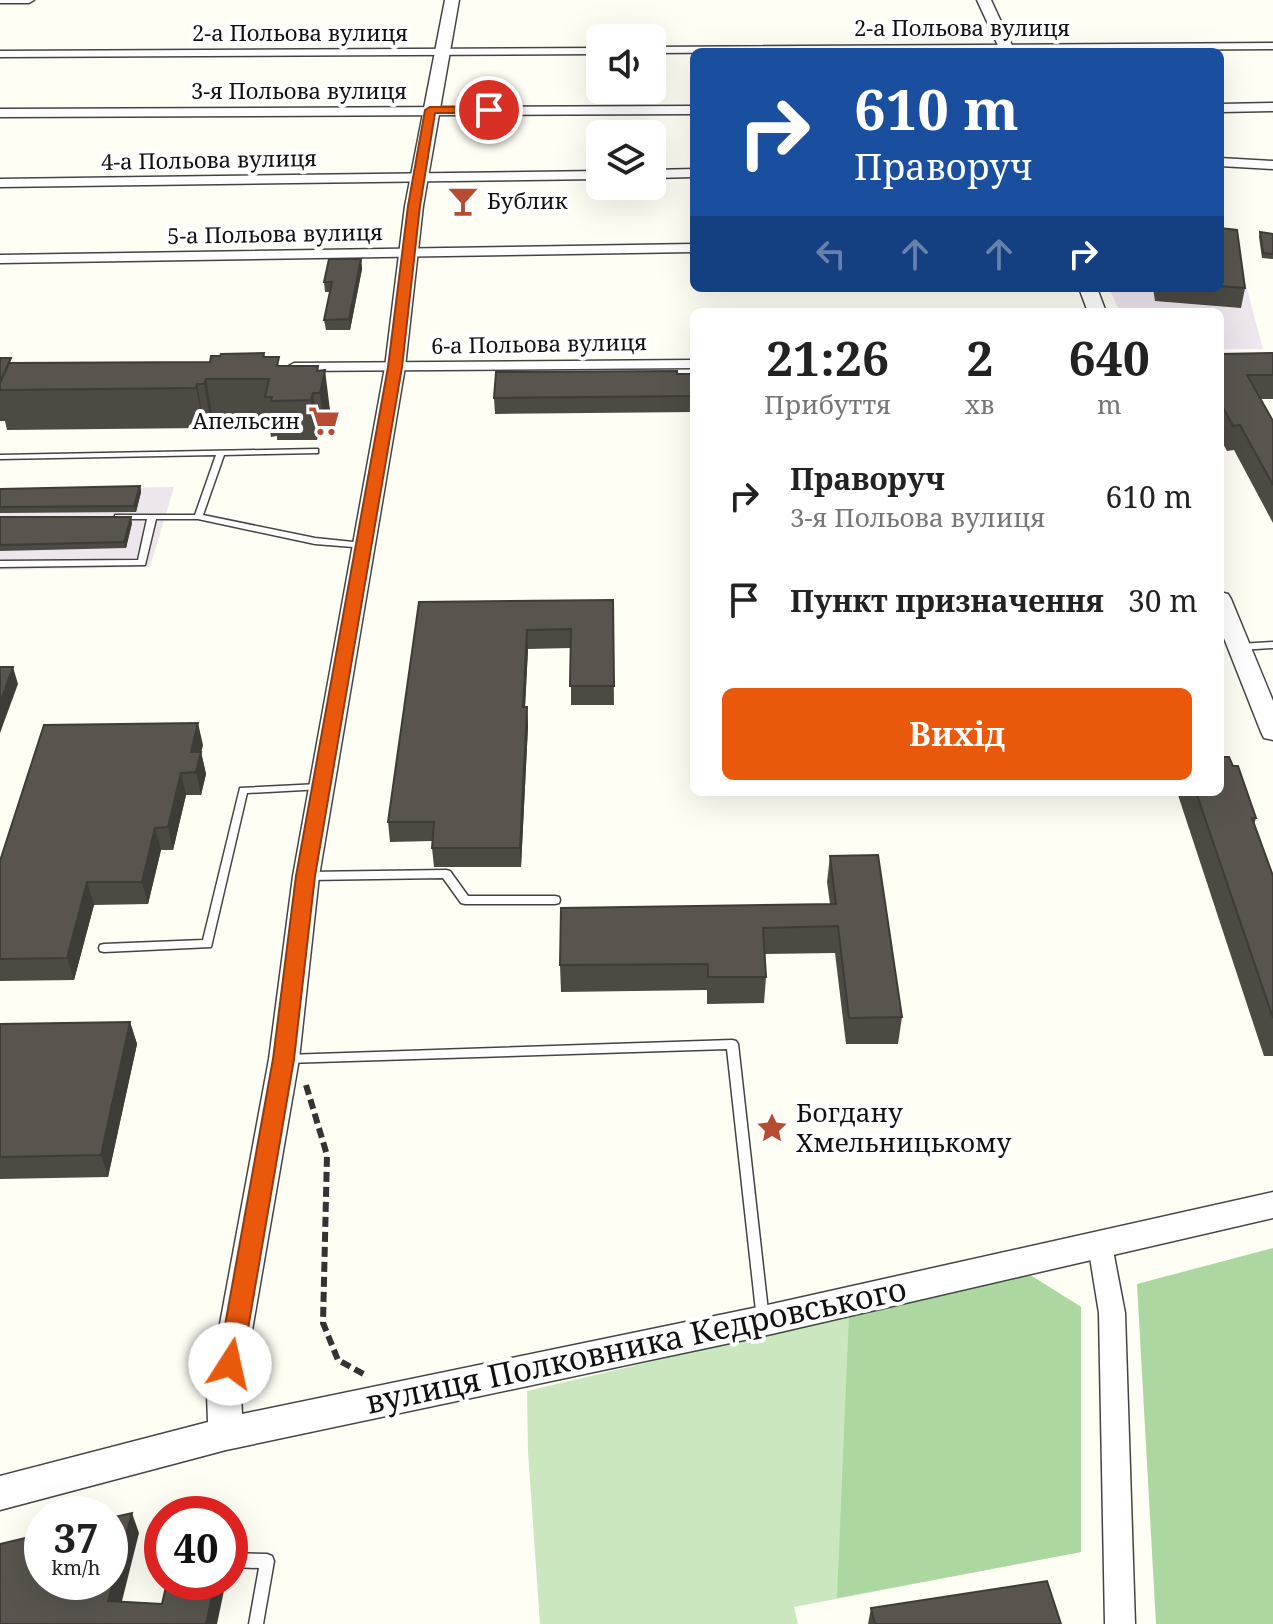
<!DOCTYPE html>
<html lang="uk">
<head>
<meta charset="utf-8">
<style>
	body { margin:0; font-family:"Noto Serif",serif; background:#f6f6f6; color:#222; height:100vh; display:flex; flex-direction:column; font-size:30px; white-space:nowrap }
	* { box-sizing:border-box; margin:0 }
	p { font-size:26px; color:#767676 }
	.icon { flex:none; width:44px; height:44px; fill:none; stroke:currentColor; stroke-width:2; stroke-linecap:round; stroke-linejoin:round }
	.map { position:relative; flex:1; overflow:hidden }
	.panel { position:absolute; left:690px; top:308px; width:534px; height:488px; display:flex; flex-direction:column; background:#fff; border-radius:12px; box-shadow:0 8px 32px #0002 }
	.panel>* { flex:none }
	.banner { position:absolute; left:690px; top:48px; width:534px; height:244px; border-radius:12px; box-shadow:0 8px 32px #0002; background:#1a4fa0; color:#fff; overflow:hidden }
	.tools { position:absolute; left:586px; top:24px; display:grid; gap:16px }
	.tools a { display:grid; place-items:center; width:80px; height:80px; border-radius:12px; background:#fff; box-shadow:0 8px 32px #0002; font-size:40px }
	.speed { position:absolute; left:24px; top:1496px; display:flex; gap:16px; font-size:40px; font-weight:700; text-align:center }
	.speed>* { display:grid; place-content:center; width:104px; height:104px; border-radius:50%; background:#fff; box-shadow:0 8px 32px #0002; line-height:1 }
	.speed small { font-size:20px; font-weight:400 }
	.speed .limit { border:12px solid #d22; background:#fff; color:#111 }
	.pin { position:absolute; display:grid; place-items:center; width:68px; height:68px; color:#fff; margin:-34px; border:4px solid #fff; border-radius:50%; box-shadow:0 2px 8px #0007 }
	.me { position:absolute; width:88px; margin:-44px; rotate:10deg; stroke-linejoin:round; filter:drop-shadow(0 0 6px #0008) }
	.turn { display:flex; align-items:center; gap:28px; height:168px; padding:0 32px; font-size:36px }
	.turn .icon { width:104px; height:104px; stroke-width:2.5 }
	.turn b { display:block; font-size:56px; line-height:68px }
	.lanes { display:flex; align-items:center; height:76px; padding:0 32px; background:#0003; justify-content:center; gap:40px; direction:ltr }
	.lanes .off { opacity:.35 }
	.eta { display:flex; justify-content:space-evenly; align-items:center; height:136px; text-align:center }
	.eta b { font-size:48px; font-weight:700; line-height:56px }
	.action { display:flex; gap:16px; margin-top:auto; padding:16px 32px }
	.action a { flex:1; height:92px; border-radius:12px; background:#ea580c; color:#fff; font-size:32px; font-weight:700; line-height:92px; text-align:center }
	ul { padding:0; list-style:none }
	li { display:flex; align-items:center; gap:24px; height:104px; padding:0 32px }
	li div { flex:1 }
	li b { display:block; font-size:30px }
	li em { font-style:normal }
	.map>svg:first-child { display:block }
	.industrial { fill:#eee6ed }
	.green { fill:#cbe7c0 }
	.forest { fill:#acd7a0 }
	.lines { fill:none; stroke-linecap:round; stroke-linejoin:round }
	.service-casing { stroke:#444; stroke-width:3 }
	.minor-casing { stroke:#444; stroke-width:3 }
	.tertiary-casing { stroke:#444; stroke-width:3 }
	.path { stroke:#333; stroke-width:6; stroke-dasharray:10 5; stroke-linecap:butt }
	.service { fill:#fff; fill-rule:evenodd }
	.minor { fill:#fff; fill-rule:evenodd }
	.tertiary { fill:#fff; fill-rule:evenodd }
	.wall { fill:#4d4943 }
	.shaded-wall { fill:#3e3c37 }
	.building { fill:#59554e; stroke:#3e3c37; stroke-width:2 }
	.route { fill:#ea580c; stroke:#983908; stroke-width:2 }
	.labels { text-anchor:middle; stroke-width:8; stroke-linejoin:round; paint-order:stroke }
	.far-street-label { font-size:22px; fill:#111; stroke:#fff }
	.far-poi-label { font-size:22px; fill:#111; stroke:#fff; text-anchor:start }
	.poi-label { font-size:26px; fill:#111; stroke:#fff; text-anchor:start }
	.near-street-label { font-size:32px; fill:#111; stroke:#fff }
</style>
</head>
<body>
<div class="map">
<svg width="1273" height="1624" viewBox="0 0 1273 1624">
	<rect width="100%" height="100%" fill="#fefef5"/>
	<g class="industrial">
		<polygon points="1236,248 1263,349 1220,349 1220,312 1120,312 1109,288 1220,288"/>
		<polygon points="174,487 150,567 0,570 0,489"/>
	</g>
	<polygon class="green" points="1027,1273 1081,1307 1081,1552 794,1607 798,1624 540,1624 528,1452 527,1391"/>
	<g class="forest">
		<polygon points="1273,1248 1273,1624 1156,1624 1137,1284"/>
		<polygon points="1027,1273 1081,1307 1081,1552 837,1598 849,1315"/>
	</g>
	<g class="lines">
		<defs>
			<g id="service">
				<polygon points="315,449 318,449 318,453 224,455 203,515 315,538 363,543 366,544 366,548 315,544 198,519 156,519 145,565 0,567 0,561 138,560 147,519 115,519 115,515 195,515 216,455 0,459 0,455"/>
				<polygon points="1273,642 1273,648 1239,650 1234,647 1239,644"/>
				<polygon points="319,784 324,787 322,789 247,793 211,947 104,952 100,951 99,948 100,945 104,944 203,940 240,788"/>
				<polygon points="446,870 450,871 468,896 555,896 559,897 560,900 559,903 555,904 465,904 461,903 443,878 308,880 303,876 308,872"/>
				<polygon points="732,1040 736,1041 738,1044 769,1320 768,1324 763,1326 758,1324 757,1320 727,1049 286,1063 282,1062 280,1059 282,1056 286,1055"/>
				<polygon points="159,1552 162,1552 162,1566 154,1564 152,1559 154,1554"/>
				<polygon points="230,1553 267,1554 272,1556 274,1561 263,1624 249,1624 259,1568 230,1567"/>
			</g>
			<g id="minor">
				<polygon points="0,0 34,0 29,3 0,3"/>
				<polygon points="1273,43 1273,49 652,53 652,47"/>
				<polygon points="600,48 600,54 0,57 0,51"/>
				<polygon points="1273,103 1273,111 1220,112 1220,104"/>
				<polygon points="694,106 694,114 0,117 0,109"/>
				<polygon points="1220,158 1273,161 1273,169 1220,166"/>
				<polygon points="694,169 694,177 652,178 652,170"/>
				<polygon points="600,171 600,179 0,187 0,179"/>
				<polygon points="694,244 694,252 0,263 0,255"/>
				<polygon points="694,360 694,368 294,371 287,367 294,363"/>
				<polygon points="1100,1234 1109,1238 1112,1245 1125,1313 1135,1624 1105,1624 1099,1313 1088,1245 1091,1238"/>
			</g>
			<g id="tertiary">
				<polygon points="445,0 459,0 423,206 405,367 319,876 299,1059 241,1394 242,1414 763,1306 1273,1192 1273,1218 763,1336 226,1450 0,1510 0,1476 208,1422 207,1394 269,1059 293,876 385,367 405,206"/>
				<polygon points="977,0 991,0 1015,52 1001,52"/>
				<polygon points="1079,288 1097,288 1106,312 1088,312"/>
				<polygon points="1220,592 1228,594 1231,599 1273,701 1273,740 1264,738 1261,732 1220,628"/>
			</g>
		</defs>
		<use href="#service" class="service-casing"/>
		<use href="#minor" class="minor-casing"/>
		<use href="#tertiary" class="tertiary-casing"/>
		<polyline class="path" points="306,1085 327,1155 323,1323 338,1360 367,1376"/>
		<use href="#service" class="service"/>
		<use href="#minor" class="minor"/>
		<use href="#tertiary" class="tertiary"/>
	</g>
	<g class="wall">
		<polygon points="1220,228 1245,288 1241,308 1155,301 1153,288 1220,288"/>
		<polygon points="1260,232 1273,234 1273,259 1262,258 1259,237"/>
		<polygon points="361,259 362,269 350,330 326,330 324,320 330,292 325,292 324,282"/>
		<polygon points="264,353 265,357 281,366 319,371 330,410 325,432 318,433 317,440 277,440 277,436 271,437 268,418 213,419 211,424 204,424 204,428 7,430 5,421 0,421 0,358 12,363 210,362"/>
		<polygon points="1273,353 1273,399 1260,399 1273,421 1273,523 1234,450 1227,451 1220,438 1220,354"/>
		<polygon points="677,374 694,374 694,412 495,414 494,398"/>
		<polygon points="140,486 141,492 136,512 0,513 0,489"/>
		<polygon points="0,517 132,523 126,548 0,551"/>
		<polygon points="613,600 614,705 571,705 571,648 528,649 525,707 527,707 528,726 521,867 434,867 432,848 432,841 390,842 388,822 419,602"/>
		<polygon points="203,745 201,752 206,774 201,795 186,795 173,850 161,850 148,904 94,905 74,980 0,981 0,861"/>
		<polygon points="1177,792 1220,792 1256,818 1254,825 1273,876 1273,1056 1264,1056"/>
		<polygon points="830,856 902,1017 898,1044 846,1044 835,953 765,954 766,977 764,1003 707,1004 707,990 561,992 560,965 830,904 827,882"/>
		<polygon points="130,1022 137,1044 108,1177 0,1179 0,1024"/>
		<polygon points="871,1608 875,1624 868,1624"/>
	</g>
	<g class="shaded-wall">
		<polygon points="361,259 362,269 350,330 349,319"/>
		<polygon points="318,366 321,388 325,370 330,410 325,432 317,371"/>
		<polygon points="206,379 213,419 211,424 204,384"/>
		<polygon points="197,384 204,424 204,428 196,388"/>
		<polygon points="313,393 318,433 317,440 311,400"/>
		<polygon points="140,486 141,492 136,512 134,506"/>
		<polygon points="131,517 132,523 126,548 124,542"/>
		<polygon points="527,630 528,649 524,726 523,707"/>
		<polygon points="13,667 18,684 0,733 0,703"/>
		<polygon points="527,707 528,726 521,867 520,848"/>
		<polygon points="198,723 203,745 201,752 206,774 201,795 196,772 198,764 196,774 191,752"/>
		<polygon points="181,773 186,795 173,850 168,827"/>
		<polygon points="155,828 161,850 148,904 142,882"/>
		<polygon points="87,882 94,905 74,980 67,958"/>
		<polygon points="130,1022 137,1044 108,1177 101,1155"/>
		<polygon points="132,1513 139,1533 117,1621 108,1601"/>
		<polygon points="215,1582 224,1582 225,1586 217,1624 206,1624"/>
	</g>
	<g class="building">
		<polygon points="1220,228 1237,230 1245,288 1220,286"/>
		<polygon points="1260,232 1273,234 1273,254 1263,253"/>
		<polygon points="329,259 361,259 349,319 324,320 332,282 324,282"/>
		<polygon points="264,353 263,357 279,357 277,366 318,366 317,371 325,370 320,393 313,393 311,400 271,401 272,397 265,397 269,379 206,379 204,384 197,384 196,388 0,390 0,383 9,363 210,362 211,356 220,356 221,354"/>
		<polygon points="1273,353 1273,375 1247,375 1273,421 1273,485 1240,425 1233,426 1220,402 1220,354"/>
		<polygon points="0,358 11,358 0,382"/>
		<polygon points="677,371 677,374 694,374 694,396 494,398 496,372"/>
		<polygon points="140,486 134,506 0,507 0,489"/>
		<polygon points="0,517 131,517 124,542 0,545"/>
		<polygon points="613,600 614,686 570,686 571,629 527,630 523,707 527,707 520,848 432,848 434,822 388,822 419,602"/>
		<polygon points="0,667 13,667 0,703"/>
		<polygon points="198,723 191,752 201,752 196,772 181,773 168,827 155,828 142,882 87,882 67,958 0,959 0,861 44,725"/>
		<polygon points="1220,757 1229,757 1233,766 1238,766 1256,818 1252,818 1273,876 1273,1018 1196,792 1220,792"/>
		<polygon points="878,855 902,1017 849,1018 838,926 763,928 766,977 708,977 708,964 560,965 561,908 836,904 830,856"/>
		<polygon points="130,1022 101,1155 0,1157 0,1024"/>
		<polygon points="132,1513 108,1601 162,1604 167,1582 215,1582 206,1624 0,1624 0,1544 42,1534 42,1582 110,1582 110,1518"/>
		<polygon points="1047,1581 1061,1624 875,1624 871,1608"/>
	</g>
	<polygon class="route" points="430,107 489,107 494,110 489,113 435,113 420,206 402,367 315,876 294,1059 242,1364 238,1371 230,1374 221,1371 218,1364 273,1059 296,876 388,367 408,206 425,110"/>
	<defs>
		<symbol id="bar-bare" viewBox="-9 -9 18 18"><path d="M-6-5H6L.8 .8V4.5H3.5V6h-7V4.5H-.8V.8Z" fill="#b84c32" stroke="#fff" stroke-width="2.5" paint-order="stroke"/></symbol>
		<symbol id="supermarket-bare" viewBox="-9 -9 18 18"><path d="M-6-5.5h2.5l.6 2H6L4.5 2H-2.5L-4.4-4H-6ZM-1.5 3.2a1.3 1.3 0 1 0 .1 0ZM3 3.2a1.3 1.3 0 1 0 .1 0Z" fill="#b84c32" stroke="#fff" stroke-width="2.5" paint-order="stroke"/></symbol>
		<symbol id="sight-bare" viewBox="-9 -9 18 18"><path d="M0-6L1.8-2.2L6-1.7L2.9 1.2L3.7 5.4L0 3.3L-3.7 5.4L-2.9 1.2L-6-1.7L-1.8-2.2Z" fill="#b84c32" stroke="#fff" stroke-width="2.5" paint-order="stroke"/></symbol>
	</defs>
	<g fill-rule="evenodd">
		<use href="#bar-bare" x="441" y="179" width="44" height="44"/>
		<use href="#supermarket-bare" x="302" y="399" width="44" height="44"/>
		<use href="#sight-bare" x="750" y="1106" width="44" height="44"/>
	</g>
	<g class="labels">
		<g class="far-street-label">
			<text x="962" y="36">2-а Польова вулиця</text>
			<text x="300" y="41">2-а Польова вулиця</text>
			<text x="299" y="99">3-я Польова вулиця</text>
			<text transform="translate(209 160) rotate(-1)" y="8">4-а Польова вулиця</text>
			<text transform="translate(275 234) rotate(-1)" y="8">5-а Польова вулиця</text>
			<text transform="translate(539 344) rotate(-1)" y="8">6-а Польова вулиця</text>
		</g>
		<g class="far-poi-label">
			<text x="487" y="209">Бублик</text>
			<text x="300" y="429" text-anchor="end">Апельсин</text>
		</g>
		<g class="poi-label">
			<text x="796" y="1122">Богдану<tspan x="796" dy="30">Хмельницькому</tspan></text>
		</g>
		<g class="near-street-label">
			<text transform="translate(636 1346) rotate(-12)" y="11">вулиця Полковника Кедровського</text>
		</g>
	</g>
</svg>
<div class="tools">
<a><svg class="icon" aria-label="sound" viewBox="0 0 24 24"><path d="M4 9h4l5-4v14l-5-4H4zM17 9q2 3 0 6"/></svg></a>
<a><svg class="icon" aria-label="layers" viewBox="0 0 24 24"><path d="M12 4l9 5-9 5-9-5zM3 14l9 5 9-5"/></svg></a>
</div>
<div class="speed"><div>37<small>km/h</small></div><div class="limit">40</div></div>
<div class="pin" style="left:489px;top:110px;background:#d93025"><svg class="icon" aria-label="arrive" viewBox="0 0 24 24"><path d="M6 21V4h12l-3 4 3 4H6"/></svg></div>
<svg class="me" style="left:230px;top:1364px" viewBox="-20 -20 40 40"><circle r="19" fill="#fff"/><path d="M0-13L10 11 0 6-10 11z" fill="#ea580c"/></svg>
<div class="banner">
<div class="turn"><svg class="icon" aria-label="right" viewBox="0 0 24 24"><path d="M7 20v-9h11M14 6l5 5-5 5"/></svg><div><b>610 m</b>Праворуч</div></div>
<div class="lanes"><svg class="icon off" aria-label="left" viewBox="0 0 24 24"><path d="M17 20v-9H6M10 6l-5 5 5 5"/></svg><svg class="icon off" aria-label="ahead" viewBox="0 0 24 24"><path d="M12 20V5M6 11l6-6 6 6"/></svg><svg class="icon off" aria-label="ahead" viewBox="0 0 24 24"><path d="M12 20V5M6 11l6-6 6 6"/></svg><svg class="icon" aria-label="right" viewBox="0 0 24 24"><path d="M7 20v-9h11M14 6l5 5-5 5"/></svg></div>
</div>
<section class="panel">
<div class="eta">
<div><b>21:26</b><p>Прибуття</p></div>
<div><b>2</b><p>хв</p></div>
<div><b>640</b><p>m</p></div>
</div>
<ul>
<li><svg class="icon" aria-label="right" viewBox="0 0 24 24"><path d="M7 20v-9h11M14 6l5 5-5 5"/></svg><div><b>Праворуч</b><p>3-я Польова вулиця</p></div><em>610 m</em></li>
<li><svg class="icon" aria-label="arrive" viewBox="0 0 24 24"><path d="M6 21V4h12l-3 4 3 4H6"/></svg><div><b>Пункт призначення</b></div><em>30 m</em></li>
</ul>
<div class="action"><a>Вихід</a></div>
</section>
</div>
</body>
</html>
